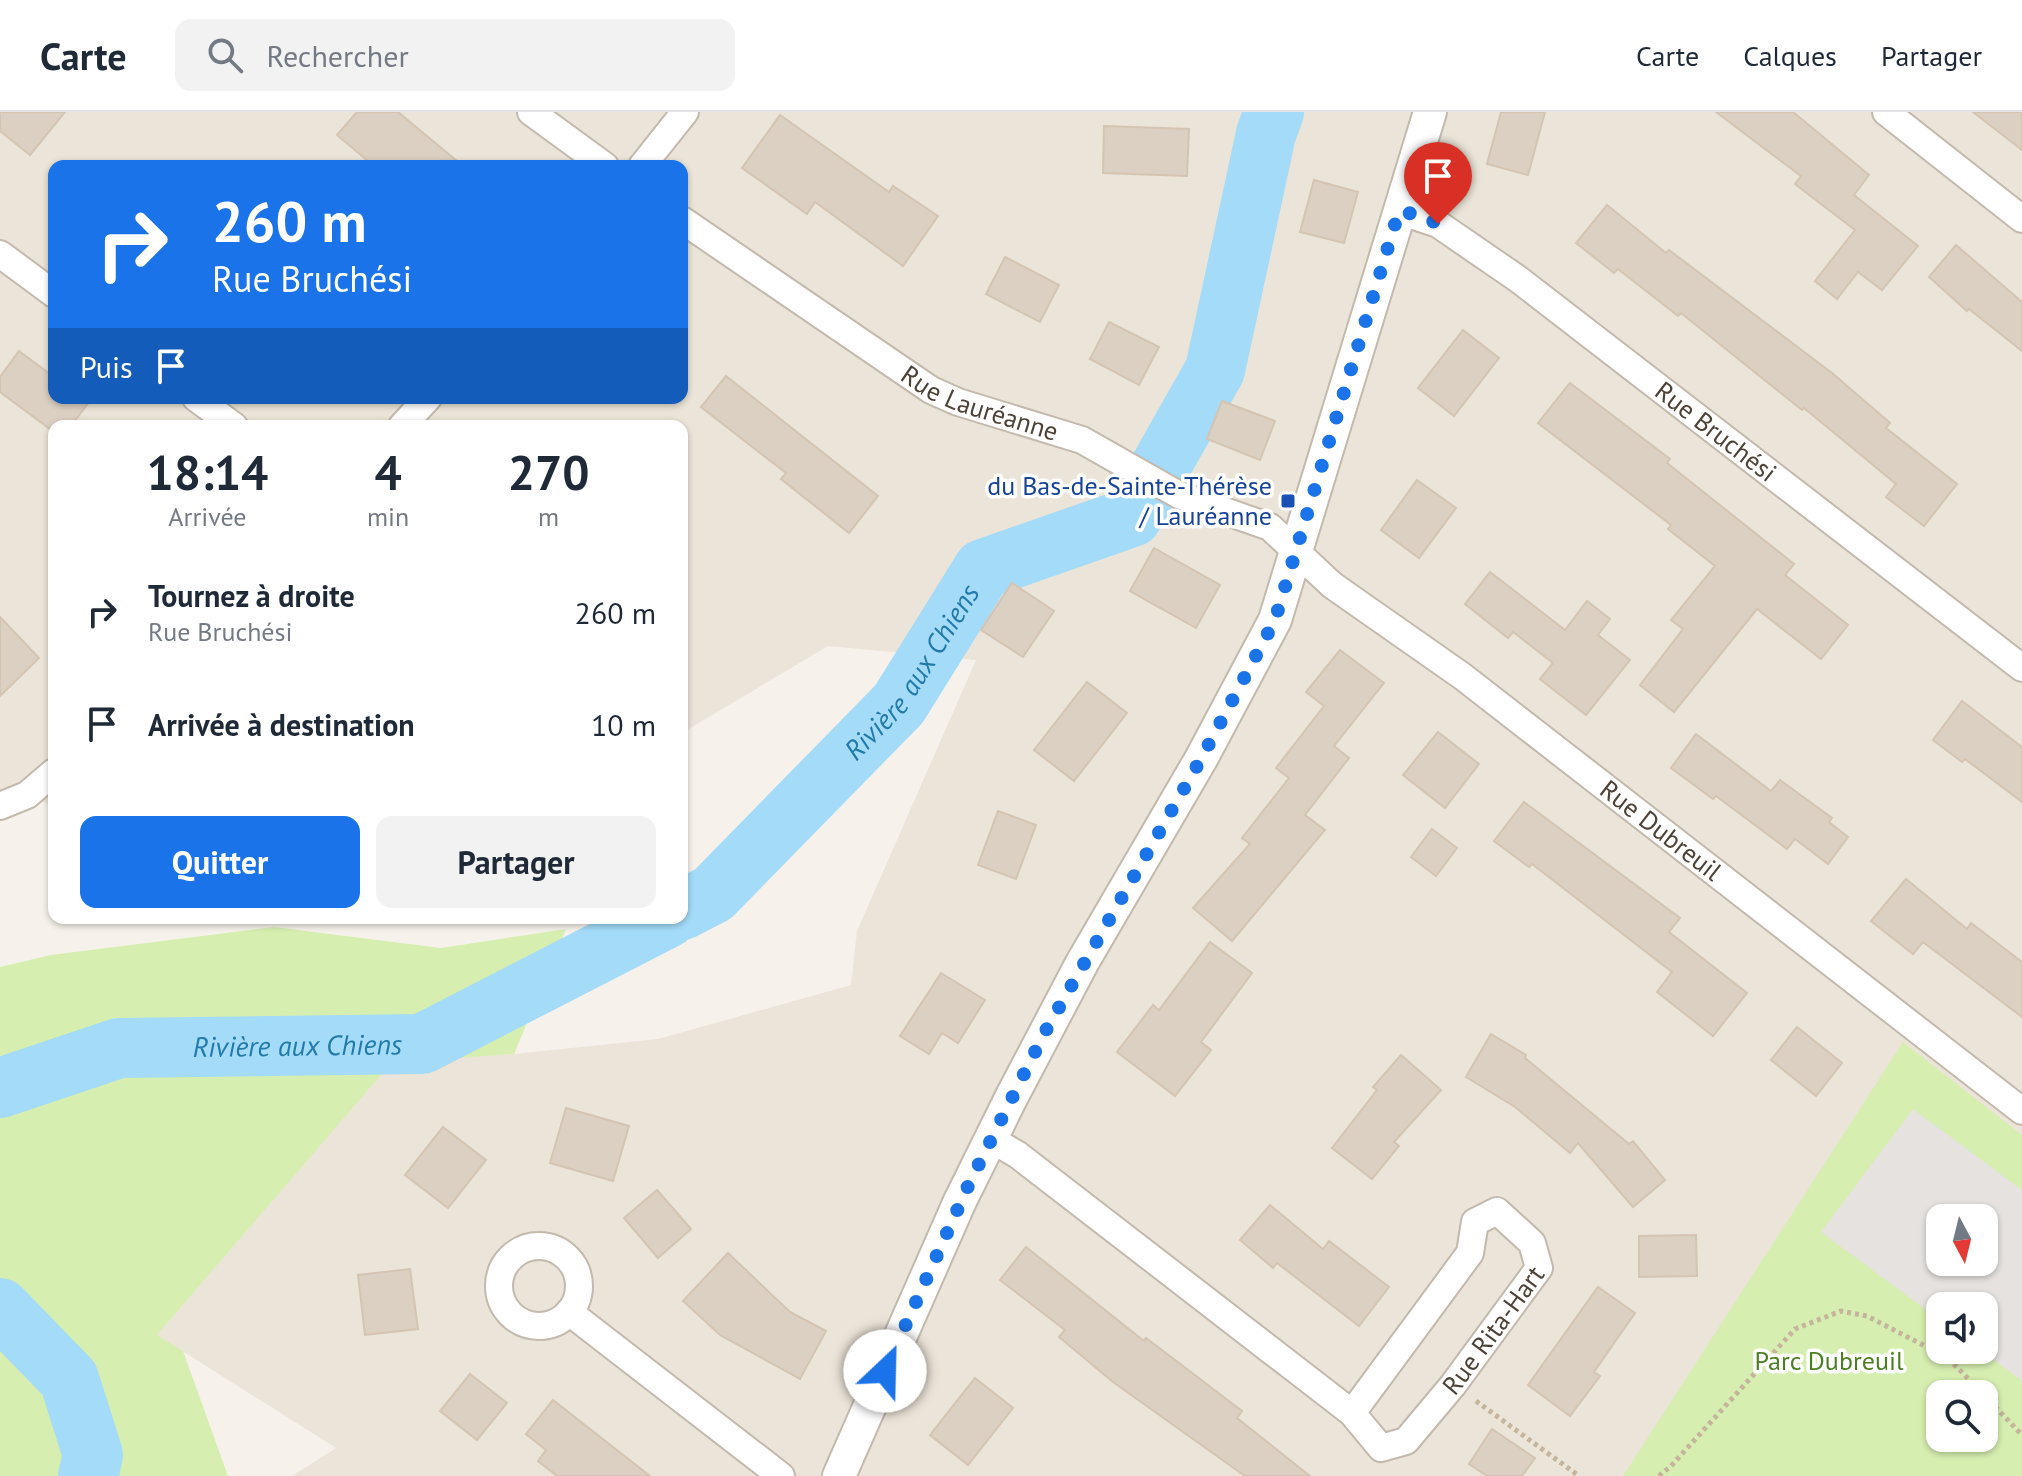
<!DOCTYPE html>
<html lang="fr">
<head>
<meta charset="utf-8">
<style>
	body { margin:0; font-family:"PT Sans",sans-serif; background:#f2f2f3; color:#1f2937; height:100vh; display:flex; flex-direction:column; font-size:30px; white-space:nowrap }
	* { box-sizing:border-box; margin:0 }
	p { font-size:26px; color:#747a83 }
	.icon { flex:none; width:44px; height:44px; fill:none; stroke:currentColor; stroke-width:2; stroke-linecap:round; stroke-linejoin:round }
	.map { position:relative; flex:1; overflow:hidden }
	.details { position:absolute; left:48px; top:308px; width:640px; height:504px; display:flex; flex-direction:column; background:#fff; border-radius:16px; box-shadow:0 2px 6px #0004 }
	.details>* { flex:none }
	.top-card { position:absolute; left:48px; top:48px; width:640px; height:244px; border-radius:16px; box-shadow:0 2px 6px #0004; background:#1a73e8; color:#fff; overflow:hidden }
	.needle { width:52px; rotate:173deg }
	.fabs { position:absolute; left:1926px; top:1092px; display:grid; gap:16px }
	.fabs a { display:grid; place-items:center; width:72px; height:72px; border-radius:16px; background:#fff; box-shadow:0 2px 6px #0004; font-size:40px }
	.pin { position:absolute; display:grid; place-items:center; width:68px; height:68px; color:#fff; margin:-82px -34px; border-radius:50% 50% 50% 0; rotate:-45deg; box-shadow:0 0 8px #0007 }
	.pin .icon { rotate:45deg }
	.me { position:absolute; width:88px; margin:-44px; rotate:24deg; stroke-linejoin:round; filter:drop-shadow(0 0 6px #0008) }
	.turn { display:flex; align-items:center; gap:28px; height:168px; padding:0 32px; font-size:36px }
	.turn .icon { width:104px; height:104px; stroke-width:2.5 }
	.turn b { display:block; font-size:56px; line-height:68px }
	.then { display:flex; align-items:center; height:76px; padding:0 32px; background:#0003; gap:16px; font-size:30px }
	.eta { display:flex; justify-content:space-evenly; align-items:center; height:136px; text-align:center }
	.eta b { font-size:48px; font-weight:700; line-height:56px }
	.action { display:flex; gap:16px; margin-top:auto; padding:16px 32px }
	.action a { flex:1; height:92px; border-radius:16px; background:#1a73e8; color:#fff; font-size:32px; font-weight:700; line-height:92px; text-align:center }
	.action a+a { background:#f2f2f3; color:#1f2937 }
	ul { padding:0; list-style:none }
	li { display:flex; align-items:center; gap:24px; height:112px; padding:0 32px }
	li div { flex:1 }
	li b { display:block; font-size:30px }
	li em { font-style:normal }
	header { display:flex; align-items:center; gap:48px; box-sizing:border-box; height:112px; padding:0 40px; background:#fff; border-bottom:2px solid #e0e1e3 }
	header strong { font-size:38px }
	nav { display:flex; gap:44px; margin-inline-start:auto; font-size:28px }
	.search { width:560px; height:72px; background:#f2f2f3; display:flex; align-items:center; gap:20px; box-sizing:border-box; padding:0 28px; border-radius:16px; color:#747a83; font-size:30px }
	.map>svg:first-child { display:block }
	.residential { fill:#ebe4d8; fill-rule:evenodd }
	.green { fill:#d6eeb0; fill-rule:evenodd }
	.parking { fill:#e5e2df; fill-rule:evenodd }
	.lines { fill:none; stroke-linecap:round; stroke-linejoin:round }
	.river { stroke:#a3dbf8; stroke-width:60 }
	.building { fill:#dcd0c2; stroke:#d5c4b1; stroke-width:2 }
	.minor-casing { stroke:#c3b9ac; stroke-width:30 }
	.tertiary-casing { stroke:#c3b9ac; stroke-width:36 }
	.path { stroke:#c6b49c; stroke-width:5; stroke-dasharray:4 4; stroke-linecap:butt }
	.minor { stroke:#fff; stroke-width:26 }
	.tertiary { stroke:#fff; stroke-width:32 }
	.route { stroke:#1a73e8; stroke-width:14; stroke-dasharray:0 25.2 }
	.transit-dot { fill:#1a4fb4; stroke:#fff; stroke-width:3 }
	.labels { text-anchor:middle; stroke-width:7; stroke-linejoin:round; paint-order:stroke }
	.street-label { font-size:26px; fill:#4c4237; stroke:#fff }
	.transit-label { font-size:26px; fill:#164399; stroke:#fff; text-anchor:end }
	.park-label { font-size:26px; fill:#4c7f22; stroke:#fff }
	.water-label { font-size:28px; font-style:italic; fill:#217aa9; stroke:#fff }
</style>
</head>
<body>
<header>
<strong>Carte</strong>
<div class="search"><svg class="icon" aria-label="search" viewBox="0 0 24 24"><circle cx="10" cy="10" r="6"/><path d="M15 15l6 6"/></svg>Rechercher</div>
<nav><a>Carte</a><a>Calques</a><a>Partager</a></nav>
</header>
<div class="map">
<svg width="2022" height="1364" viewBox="0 0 2022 1364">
	<rect width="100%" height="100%" fill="#f6f2eb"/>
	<path class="residential" d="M0 0H2022V1364H292L336 1336 157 1223 391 950 514 942 658 927 851 873 857 819 976 548 828 534 682 621V314H54V694L26 684 0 695ZM54 54H682V286H54ZM1940 1106H1984V1150H1940ZM1940 1194H1984V1238H1940ZM1940 1282H1984V1326H1940Z"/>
	<g class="green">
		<polygon points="274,815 441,836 566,817 514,942 391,951 157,1223 183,1239 228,1364 0,1364 0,855 51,843"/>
		<path d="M1903 930 2022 1023V1364H1623ZM1940 1106H1984V1150H1940ZM1940 1194H1984V1238H1940ZM1940 1282H1984V1326H1940Z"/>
	</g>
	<path class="parking" d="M1913 997 2022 1078V1269L1980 1238H1984V1194H1940V1208L1821 1120ZM1940 1106H1984V1150H1940Z"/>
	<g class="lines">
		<g class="river">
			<path id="s1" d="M682 798 713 782 899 592 983 457 1132 405 1215 258 1266 22 1274 0"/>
			<path id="s2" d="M0 976 119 936 422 932 667 806"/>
			<polyline points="0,1196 69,1267 93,1343 88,1364"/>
		</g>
	</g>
	<g class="building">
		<polygon points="0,0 65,0 30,43 0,19"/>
		<polygon points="357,0 398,0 463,54 374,54 337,23"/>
		<polygon points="1501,0 1545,0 1528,63 1487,52"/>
		<polygon points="1716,0 1793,0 1869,63 1854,83 1918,134 1882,178 1858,160 1837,187 1815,169 1855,118 1795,72 1801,64"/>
		<polygon points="1973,0 2022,0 2022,38"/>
		<polygon points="780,3 889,80 893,74 938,104 903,154 815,90 807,102 742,56"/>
		<polygon points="1104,14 1189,17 1187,64 1103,61"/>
		<polygon points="1314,68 1358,80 1344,131 1300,120"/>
		<polygon points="1607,93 1666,141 1669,138 1832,261 1890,311 1886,316 1957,372 1924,414 1886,385 1896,372 1804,296 1802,298 1681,201 1678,204 1618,157 1614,161 1576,131"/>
		<polygon points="1956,133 2022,190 2022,239 1969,197 1967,199 1929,165"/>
		<polygon points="1005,145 1059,173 1040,210 986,182"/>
		<polygon points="1109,210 1159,235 1139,273 1090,247"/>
		<polygon points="1463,218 1499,246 1454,304 1418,276"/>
		<polygon points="19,239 54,265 54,286 92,286 71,314 54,314 54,320 0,280 0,265"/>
		<polygon points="726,264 878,384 849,421 781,367 786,361 701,295"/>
		<polygon points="1570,271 1670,347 1667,351 1794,452 1785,463 1848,513 1821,547 1757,497 1674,600 1640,573 1683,517 1671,508 1715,454 1668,417 1671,413 1538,311"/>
		<polygon points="1222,289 1275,309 1260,348 1207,327"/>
		<polygon points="1417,368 1456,396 1419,446 1381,418"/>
		<polygon points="1154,436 1220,473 1196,516 1130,479"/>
		<polygon points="1490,460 1565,518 1587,489 1610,507 1598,523 1630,548 1586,603 1540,567 1553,551 1513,520 1508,526 1465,492"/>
		<polygon points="1012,471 1054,499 1023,545 981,518"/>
		<polygon points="0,505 39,546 0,584"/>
		<polygon points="1340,538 1384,571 1334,634 1349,646 1305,703 1325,718 1232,829 1193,796 1250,732 1242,726 1289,666 1276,656 1324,594 1306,580"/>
		<polygon points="1087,570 1127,601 1074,669 1034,638"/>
		<polygon points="1962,589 2022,635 2022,690 1965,647 1962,650 1933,628"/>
		<polygon points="1438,620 1479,652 1445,696 1403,663"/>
		<polygon points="1696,622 1771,679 1780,668 1832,706 1829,710 1848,725 1828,752 1795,727 1787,737 1716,684 1713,687 1671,656"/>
		<polygon points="1524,690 1680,806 1669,820 1747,881 1713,924 1657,880 1672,860 1532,752 1529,755 1494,729"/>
		<polygon points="998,699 1036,713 1016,767 978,753"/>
		<polygon points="1432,717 1457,736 1436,764 1411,745"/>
		<polygon points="1906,767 1967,817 1971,811 2022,850 2022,905 1923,830 1913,842 1871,809"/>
		<polygon points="1210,830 1252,861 1201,930 1211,938 1175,984 1117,940 1153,893 1159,898"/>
		<polygon points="941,861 985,888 958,931 942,921 929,942 900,924"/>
		<polygon points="1797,915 1842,951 1816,984 1771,948"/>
		<polygon points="1491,922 1526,943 1525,946 1629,1032 1633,1029 1665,1068 1633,1095 1578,1031 1570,1041 1515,995 1466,965"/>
		<polygon points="1401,943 1441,978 1394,1030 1399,1034 1372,1067 1332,1036 1377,978 1373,975"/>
		<polygon points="566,996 629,1014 613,1069 550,1051"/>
		<polygon points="443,1015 486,1048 448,1096 405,1063"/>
		<polygon points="657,1078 691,1117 658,1146 624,1106"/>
		<polygon points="1270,1093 1323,1137 1329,1129 1389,1175 1359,1214 1277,1151 1273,1156 1240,1128"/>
		<polygon points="1696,1123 1697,1164 1639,1165 1639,1124"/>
		<polygon points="1026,1135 1144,1229 1146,1226 1242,1299 1237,1306 1310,1364 1245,1364 1113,1270 1059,1225 1065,1218 1000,1168"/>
		<polygon points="728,1141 790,1200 826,1219 800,1267 720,1223 683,1189"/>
		<polygon points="410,1157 418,1217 365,1223 358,1163"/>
		<polygon points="1598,1175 1635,1201 1594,1260 1600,1264 1570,1304 1528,1273"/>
		<polygon points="470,1262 507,1291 477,1328 440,1299"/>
		<polygon points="975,1266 1013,1296 968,1353 930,1323"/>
		<polygon points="553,1288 650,1364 557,1364 538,1349 546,1338 526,1322"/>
		<polygon points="1492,1317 1535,1346 1522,1364 1487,1364 1469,1352"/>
	</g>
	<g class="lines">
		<defs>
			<g id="minor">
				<polyline points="531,0 605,54"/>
				<polyline points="1886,0 2022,107"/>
				<polyline points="642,54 685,0"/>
				<path id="s3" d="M1399 99 1438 112 1518 167 2022 556"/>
				<path id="s4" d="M682 108 931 278 958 290 1082 328 1179 383 1270 415 1332 473 1462 564 2022 999"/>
				<polyline points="0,142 54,182"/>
				<polyline points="196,286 234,314"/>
				<polyline points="402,314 428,286"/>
				<polyline points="0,694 27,683 54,660"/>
				<path id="s5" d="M991 1027 1018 1043 1352 1301 1381 1336 1406 1329 1453 1273 1539 1156 1532 1131 1497 1099 1475 1110 1470 1141 1352 1301"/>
				<circle cx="539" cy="1174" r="40"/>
				<polyline points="569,1200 781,1364"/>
			</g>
			<polyline id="tertiary" points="839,1364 960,1089 1011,986 1082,851 1201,647 1275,508 1430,0"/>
		</defs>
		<use href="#minor" class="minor-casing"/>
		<use href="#tertiary" class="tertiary-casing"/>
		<g class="path">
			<polyline points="1984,1283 2022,1323"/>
			<polyline points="1476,1289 1579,1364"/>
			<polyline points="1659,1364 1671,1354 1795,1217 1841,1199 1867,1204 1948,1246 1983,1282"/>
		</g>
		<use href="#minor" class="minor"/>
		<use href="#tertiary" class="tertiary"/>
	</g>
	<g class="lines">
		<polyline class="route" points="885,1259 969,1072 1045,920 1201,647 1275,508 1399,99 1423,104 1438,112"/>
	</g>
	<rect class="transit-dot" x="1280" y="381" width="16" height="16" rx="4"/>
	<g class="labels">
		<g class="street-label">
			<text dy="9" stroke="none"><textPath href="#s4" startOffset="352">Rue Lauréanne</textPath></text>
			<text dy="9" stroke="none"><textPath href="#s3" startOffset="388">Rue Bruchési</textPath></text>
			<text dy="9" stroke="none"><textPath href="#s4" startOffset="1164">Rue Dubreuil</textPath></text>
			<text dy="9" stroke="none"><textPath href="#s5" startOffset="666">Rue Rita-Hart</textPath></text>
		</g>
		<g class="transit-label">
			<text x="1272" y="383">du Bas-de-Sainte-Thérèse<tspan x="1272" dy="30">/ Lauréanne</tspan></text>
		</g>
		<g class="park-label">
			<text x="1829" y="1258">Parc Dubreuil</text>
		</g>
		<g class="water-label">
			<text dy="10" stroke="none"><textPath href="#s1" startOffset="334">Rivière aux Chiens</textPath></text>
			<text dy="10" stroke="none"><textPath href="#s2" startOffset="304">Rivière aux Chiens</textPath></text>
		</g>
	</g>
</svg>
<div class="fabs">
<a><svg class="needle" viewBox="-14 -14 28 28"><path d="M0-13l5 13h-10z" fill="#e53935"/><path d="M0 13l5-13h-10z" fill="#747a83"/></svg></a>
<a><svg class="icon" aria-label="sound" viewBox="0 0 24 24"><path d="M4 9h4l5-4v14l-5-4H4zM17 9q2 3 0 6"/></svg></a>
<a><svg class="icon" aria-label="search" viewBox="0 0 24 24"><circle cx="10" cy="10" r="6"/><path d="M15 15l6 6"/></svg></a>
</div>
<div class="pin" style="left:1438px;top:112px;background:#d93025"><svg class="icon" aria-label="arrive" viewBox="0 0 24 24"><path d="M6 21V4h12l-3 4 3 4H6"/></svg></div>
<svg class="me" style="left:885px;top:1259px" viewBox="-20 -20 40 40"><circle r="19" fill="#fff"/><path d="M0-13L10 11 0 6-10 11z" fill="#1a73e8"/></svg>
<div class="top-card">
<div class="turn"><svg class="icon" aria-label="right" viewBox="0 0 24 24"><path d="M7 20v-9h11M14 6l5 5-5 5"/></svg><div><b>260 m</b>Rue Bruchési</div></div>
<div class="then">Puis<svg class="icon" aria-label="arrive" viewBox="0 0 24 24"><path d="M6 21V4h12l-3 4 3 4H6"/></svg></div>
</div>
<section class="details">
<div class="eta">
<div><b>18:14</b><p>Arrivée</p></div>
<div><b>4</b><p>min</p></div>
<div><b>270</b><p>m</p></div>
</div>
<ul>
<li><svg class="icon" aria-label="right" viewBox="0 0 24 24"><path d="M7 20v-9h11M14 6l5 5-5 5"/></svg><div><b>Tournez à droite</b><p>Rue Bruchési</p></div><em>260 m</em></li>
<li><svg class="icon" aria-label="arrive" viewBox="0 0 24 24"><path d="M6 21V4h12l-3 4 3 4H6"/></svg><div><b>Arrivée à destination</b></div><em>10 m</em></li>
</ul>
<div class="action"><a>Quitter</a><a>Partager</a></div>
</section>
</div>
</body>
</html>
